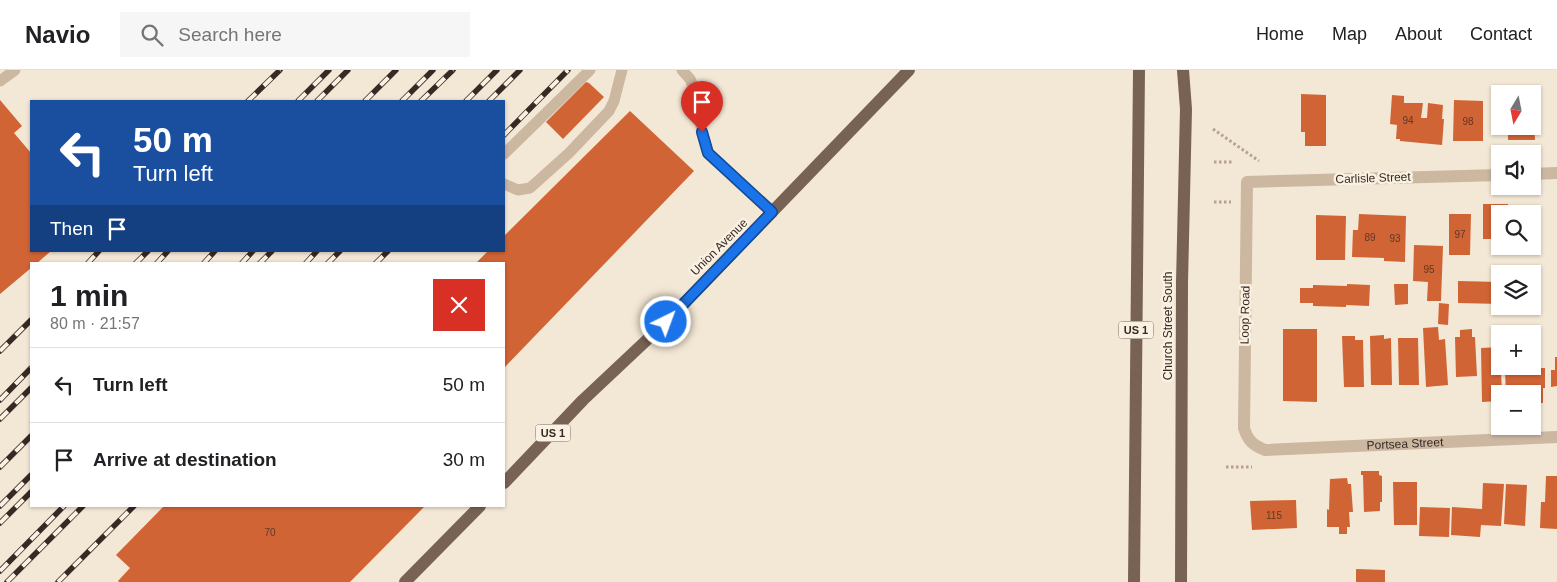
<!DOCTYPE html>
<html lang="en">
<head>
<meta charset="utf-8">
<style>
	body { margin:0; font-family:Helvetica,sans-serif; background:#f6f6f6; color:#202124; height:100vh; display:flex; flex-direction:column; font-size:19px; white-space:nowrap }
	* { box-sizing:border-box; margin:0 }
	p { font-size:16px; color:#757577 }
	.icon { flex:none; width:28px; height:28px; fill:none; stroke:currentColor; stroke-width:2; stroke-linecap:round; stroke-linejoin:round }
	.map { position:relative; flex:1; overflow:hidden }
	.drawer { position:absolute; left:30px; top:192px; width:475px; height:245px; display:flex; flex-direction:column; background:#fff; border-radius:0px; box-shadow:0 1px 4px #0004 }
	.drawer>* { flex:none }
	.hud { position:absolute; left:30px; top:30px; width:475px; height:152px; border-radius:0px; box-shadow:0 1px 4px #0004; background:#1a4fa0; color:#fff; overflow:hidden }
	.needle { width:32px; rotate:190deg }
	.controls { position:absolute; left:1491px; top:15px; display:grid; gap:10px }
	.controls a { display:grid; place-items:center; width:50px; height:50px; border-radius:0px; background:#fff; box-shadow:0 1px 4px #0004; font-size:25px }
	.pin { position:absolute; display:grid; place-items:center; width:42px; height:42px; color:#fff; margin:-51px -21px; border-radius:50% 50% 50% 0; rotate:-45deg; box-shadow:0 0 5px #0007 }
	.pin .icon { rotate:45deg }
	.me { position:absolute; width:55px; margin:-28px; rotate:42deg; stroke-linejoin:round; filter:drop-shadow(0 0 4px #0008) }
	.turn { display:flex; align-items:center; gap:18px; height:105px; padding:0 20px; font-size:22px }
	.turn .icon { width:65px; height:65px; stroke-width:2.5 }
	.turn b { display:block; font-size:35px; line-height:42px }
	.then { display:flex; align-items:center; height:48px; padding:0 20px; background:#0003; gap:10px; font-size:19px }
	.round { display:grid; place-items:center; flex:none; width:52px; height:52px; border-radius:0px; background:#f6f6f6 }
	.head { display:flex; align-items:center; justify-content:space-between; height:85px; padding:0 20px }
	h1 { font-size:30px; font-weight:600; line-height:38px }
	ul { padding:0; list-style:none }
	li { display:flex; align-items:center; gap:15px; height:75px; padding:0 20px; border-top:1px solid #e0e0e0 }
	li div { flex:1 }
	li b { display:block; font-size:19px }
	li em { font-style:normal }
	header { display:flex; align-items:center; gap:30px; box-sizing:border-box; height:70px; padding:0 25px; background:#fff; border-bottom:1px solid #e0e0e0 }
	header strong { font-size:24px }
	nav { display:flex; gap:28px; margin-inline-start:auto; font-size:18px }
	.search { width:350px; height:45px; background:#f6f6f6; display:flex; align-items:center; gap:12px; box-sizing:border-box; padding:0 18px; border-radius:0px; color:#757577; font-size:19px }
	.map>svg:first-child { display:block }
	.building { fill:#d16435 }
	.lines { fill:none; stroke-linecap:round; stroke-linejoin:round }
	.path { stroke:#b7a18b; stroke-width:3; stroke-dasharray:2.5 2.5; stroke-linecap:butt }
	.lane { stroke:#ccb7a1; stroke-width:11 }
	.street { stroke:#ccb7a1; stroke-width:12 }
	.primary { stroke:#786254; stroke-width:12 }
	.rail-casing { stroke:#352a24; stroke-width:5.5 }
	.rail { stroke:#faf1e2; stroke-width:4; stroke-dasharray:11; stroke-linecap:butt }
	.route-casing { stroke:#114b97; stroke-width:12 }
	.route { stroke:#1a73e8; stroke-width:9 }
	.labels { text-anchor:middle; stroke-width:5; stroke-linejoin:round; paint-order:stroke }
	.number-label { font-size:10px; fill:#5c3828 }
	.shield { fill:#faf1e2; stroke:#70665d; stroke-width:1 }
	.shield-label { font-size:11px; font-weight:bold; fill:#352a24 }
	.street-label { font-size:12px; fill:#352a24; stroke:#faf1e2 }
</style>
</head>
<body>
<header>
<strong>Navio</strong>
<div class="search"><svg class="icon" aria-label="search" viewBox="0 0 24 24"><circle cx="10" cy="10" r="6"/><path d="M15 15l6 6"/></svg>Search here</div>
<nav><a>Home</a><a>Map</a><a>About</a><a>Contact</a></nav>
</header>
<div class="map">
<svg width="1557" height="512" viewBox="0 0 1557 512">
	<rect width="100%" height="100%" fill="#f3e7d5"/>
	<g class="building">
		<polygon points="586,12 589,13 604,27 563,69 546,52"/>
		<polygon points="1301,24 1326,25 1326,76 1305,76 1305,62 1301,62"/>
		<polygon points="1392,25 1404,26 1404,33 1423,33 1421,48 1427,48 1428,33 1443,35 1442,49 1444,49 1442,75 1400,71 1400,69 1396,69 1397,55 1390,54"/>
		<polygon points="0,30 22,56 14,63 31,83 31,181 51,181 36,194 31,194 31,198 0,224"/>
		<polygon points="1454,30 1483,31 1483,71 1453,71"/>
		<polygon points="630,41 694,101 504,298 504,194 475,194 488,181 504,181 504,166"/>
		<polygon points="1532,44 1534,44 1535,70 1508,70 1508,56 1532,56"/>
		<polygon points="1483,134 1508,134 1508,144 1500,144 1500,169 1483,169"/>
		<polygon points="1359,144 1406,146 1405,192 1384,191 1384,188 1352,187 1353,160 1358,160"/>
		<polygon points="1449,144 1471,144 1470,185 1449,185"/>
		<polygon points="1316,145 1346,146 1345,190 1316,190"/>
		<polygon points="1414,175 1443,176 1441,231 1427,231 1428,212 1413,211"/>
		<polygon points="1458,211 1500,212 1500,234 1458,233"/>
		<polygon points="1347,214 1370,215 1369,236 1346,235 1346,237 1313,236 1313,233 1300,233 1300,218 1313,218 1313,215 1347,216"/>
		<polygon points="1394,214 1408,214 1408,234 1395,235"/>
		<polygon points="1439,233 1449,234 1448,255 1438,254"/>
		<polygon points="1438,257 1439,270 1445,269 1448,315 1426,317 1423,258"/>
		<polygon points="1283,259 1317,259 1317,332 1283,331"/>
		<polygon points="1472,259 1472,267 1475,267 1477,306 1456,307 1455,267 1460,267 1460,260"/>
		<polygon points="1384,265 1384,269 1391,268 1392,315 1371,315 1370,266"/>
		<polygon points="1342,266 1355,266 1355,270 1363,270 1364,317 1344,317"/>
		<polygon points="1398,268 1418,268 1419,315 1399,315"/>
		<polygon points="1500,277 1502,324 1500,324 1500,331 1482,332 1481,278"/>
		<polygon points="1555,287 1557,287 1557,316 1551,317 1551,300 1555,300"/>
		<polygon points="1532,288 1541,288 1541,298 1545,298 1545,318 1543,318 1543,333 1532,333 1532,324 1506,324 1505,301 1509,300 1509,296 1532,296"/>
		<polygon points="1361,401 1379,401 1379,405 1382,406 1382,432 1380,432 1380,441 1364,442 1363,405 1361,405"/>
		<polygon points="1546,406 1557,406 1557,459 1540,458 1541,432 1545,432"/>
		<polygon points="1347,408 1348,414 1351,414 1353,442 1349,442 1350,457 1347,457 1347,464 1339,464 1339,457 1327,457 1327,439 1329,440 1330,409"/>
		<polygon points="1393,412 1417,412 1417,455 1394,455"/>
		<polygon points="1483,413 1504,414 1501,456 1481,455 1480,467 1451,465 1452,437 1482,439"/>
		<polygon points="1506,414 1527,415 1525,456 1504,454"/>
		<polygon points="1296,430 1297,458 1252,460 1250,431"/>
		<polygon points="164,436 425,436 350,512 119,512 118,511 130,498 116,485"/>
		<polygon points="1420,437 1450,438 1449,467 1419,466"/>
		<polygon points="1356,499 1385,500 1385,512 1356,512"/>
	</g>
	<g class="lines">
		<g class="path">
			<polyline points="1213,59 1259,91"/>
			<polyline points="1214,92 1234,92"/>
			<polyline points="1214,132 1231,132"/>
			<polyline points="1226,397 1252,397"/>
		</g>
		<g class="lane">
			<polyline points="682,0 690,9 696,23 702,62 708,83 772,143"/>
			<polyline points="0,11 15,0"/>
			<polyline points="504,84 590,0"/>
			<polyline points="504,114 518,120 530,118 569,83 609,41 614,31 622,0"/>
		</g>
		<g class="street">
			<polyline points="1532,104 1557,103"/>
			<path id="s1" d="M1500 105 1247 112 1244 358C1248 371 1253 375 1265 380L1557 367"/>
		</g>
		<g class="primary">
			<polyline points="504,413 583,330 666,252 909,0"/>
			<polyline points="405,512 480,436"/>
			<polyline points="1134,512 1139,0"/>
			<polyline points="1181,512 1182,213 1186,39 1183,0"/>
		</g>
		<defs>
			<g id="rail">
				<polyline points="248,31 280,0"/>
				<polyline points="298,31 329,0"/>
				<polyline points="317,31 348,0"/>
				<polyline points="365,31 396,0"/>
				<polyline points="402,31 433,0"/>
				<polyline points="421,31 453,0"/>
				<polyline points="466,31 497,0"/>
				<polyline points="489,31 520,0"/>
				<polyline points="504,65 568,0"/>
				<polyline points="87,194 99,181"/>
				<polyline points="135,194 148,181"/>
				<polyline points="156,194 168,181"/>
				<polyline points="203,194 215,181"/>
				<polyline points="241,194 253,181"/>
				<polyline points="259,194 272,181"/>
				<polyline points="305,194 317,181"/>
				<polyline points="327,194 340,181"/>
				<polyline points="375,194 388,181"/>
				<polyline points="0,281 31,250"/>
				<polyline points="0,330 31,298"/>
				<polyline points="0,349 31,318"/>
				<polyline points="0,397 31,366"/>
				<polyline points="0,436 31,405"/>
				<polyline points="0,453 31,422"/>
				<polyline points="0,501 64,436"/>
				<polyline points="7,512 83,436"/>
				<polyline points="58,512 134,436"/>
			</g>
		</defs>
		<use href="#rail" class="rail-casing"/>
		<use href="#rail" class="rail"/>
	</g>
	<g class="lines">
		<defs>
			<polyline id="route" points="666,252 772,142 708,83 702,62"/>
		</defs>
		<use href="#route" class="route-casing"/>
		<use href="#route" class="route"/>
	</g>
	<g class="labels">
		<g class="number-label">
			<text x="1408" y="54">94</text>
			<text x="1468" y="55">98</text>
			<text x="1460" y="168">97</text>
			<text x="1370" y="171">89</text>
			<text x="1395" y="172">93</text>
			<text x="1429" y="203">95</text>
			<text x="1274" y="449">115</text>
			<text x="270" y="466">70</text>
		</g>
		<g class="shield">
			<rect x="1118.5" y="251.5" width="35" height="17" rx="4"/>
			<rect x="535.5" y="354.5" width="35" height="17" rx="4"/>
		</g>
		<g class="shield-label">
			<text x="1136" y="264">US 1</text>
			<text x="553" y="367">US 1</text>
		</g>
		<g class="street-label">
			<text transform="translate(1373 108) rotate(-2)" y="4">Carlisle Street</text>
			<text transform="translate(719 177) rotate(-45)" y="4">Union Avenue</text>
			<text transform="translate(1245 245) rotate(-89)" y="4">Loop Road</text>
			<text transform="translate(1168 256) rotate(-90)" y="4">Church Street South</text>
			<text dy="4" stroke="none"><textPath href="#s1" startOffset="671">Portsea Street</textPath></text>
		</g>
	</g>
</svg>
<div class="controls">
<a><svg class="needle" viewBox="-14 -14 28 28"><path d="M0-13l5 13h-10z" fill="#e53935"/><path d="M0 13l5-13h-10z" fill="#757577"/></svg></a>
<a><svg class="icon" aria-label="sound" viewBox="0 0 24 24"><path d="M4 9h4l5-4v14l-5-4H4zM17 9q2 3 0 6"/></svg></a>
<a><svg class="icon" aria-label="search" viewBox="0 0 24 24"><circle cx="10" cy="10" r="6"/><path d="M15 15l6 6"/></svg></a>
<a><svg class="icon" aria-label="layers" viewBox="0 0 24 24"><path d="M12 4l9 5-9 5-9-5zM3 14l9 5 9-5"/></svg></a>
<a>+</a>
<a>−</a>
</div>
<div class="pin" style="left:702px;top:62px;background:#d93025"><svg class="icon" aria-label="arrive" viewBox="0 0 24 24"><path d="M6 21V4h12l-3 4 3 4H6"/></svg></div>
<svg class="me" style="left:666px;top:252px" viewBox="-20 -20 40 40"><circle r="17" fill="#1a73e8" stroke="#fff" stroke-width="3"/><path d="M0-11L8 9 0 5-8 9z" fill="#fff"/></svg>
<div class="hud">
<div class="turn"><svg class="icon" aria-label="left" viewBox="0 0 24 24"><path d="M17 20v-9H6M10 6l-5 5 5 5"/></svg><div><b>50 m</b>Turn left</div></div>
<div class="then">Then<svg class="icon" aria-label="arrive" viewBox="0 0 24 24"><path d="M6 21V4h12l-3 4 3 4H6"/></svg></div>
</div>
<section class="drawer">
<div class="head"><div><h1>1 min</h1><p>80 m · 21:57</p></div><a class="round" style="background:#d93025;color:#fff"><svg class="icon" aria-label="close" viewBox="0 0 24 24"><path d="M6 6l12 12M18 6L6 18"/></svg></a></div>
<ul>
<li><svg class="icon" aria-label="left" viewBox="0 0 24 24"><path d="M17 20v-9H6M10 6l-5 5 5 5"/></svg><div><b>Turn left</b></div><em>50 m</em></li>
<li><svg class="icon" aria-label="arrive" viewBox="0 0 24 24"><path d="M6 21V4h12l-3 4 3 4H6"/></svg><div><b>Arrive at destination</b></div><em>30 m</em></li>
</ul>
</section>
</div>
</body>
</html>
